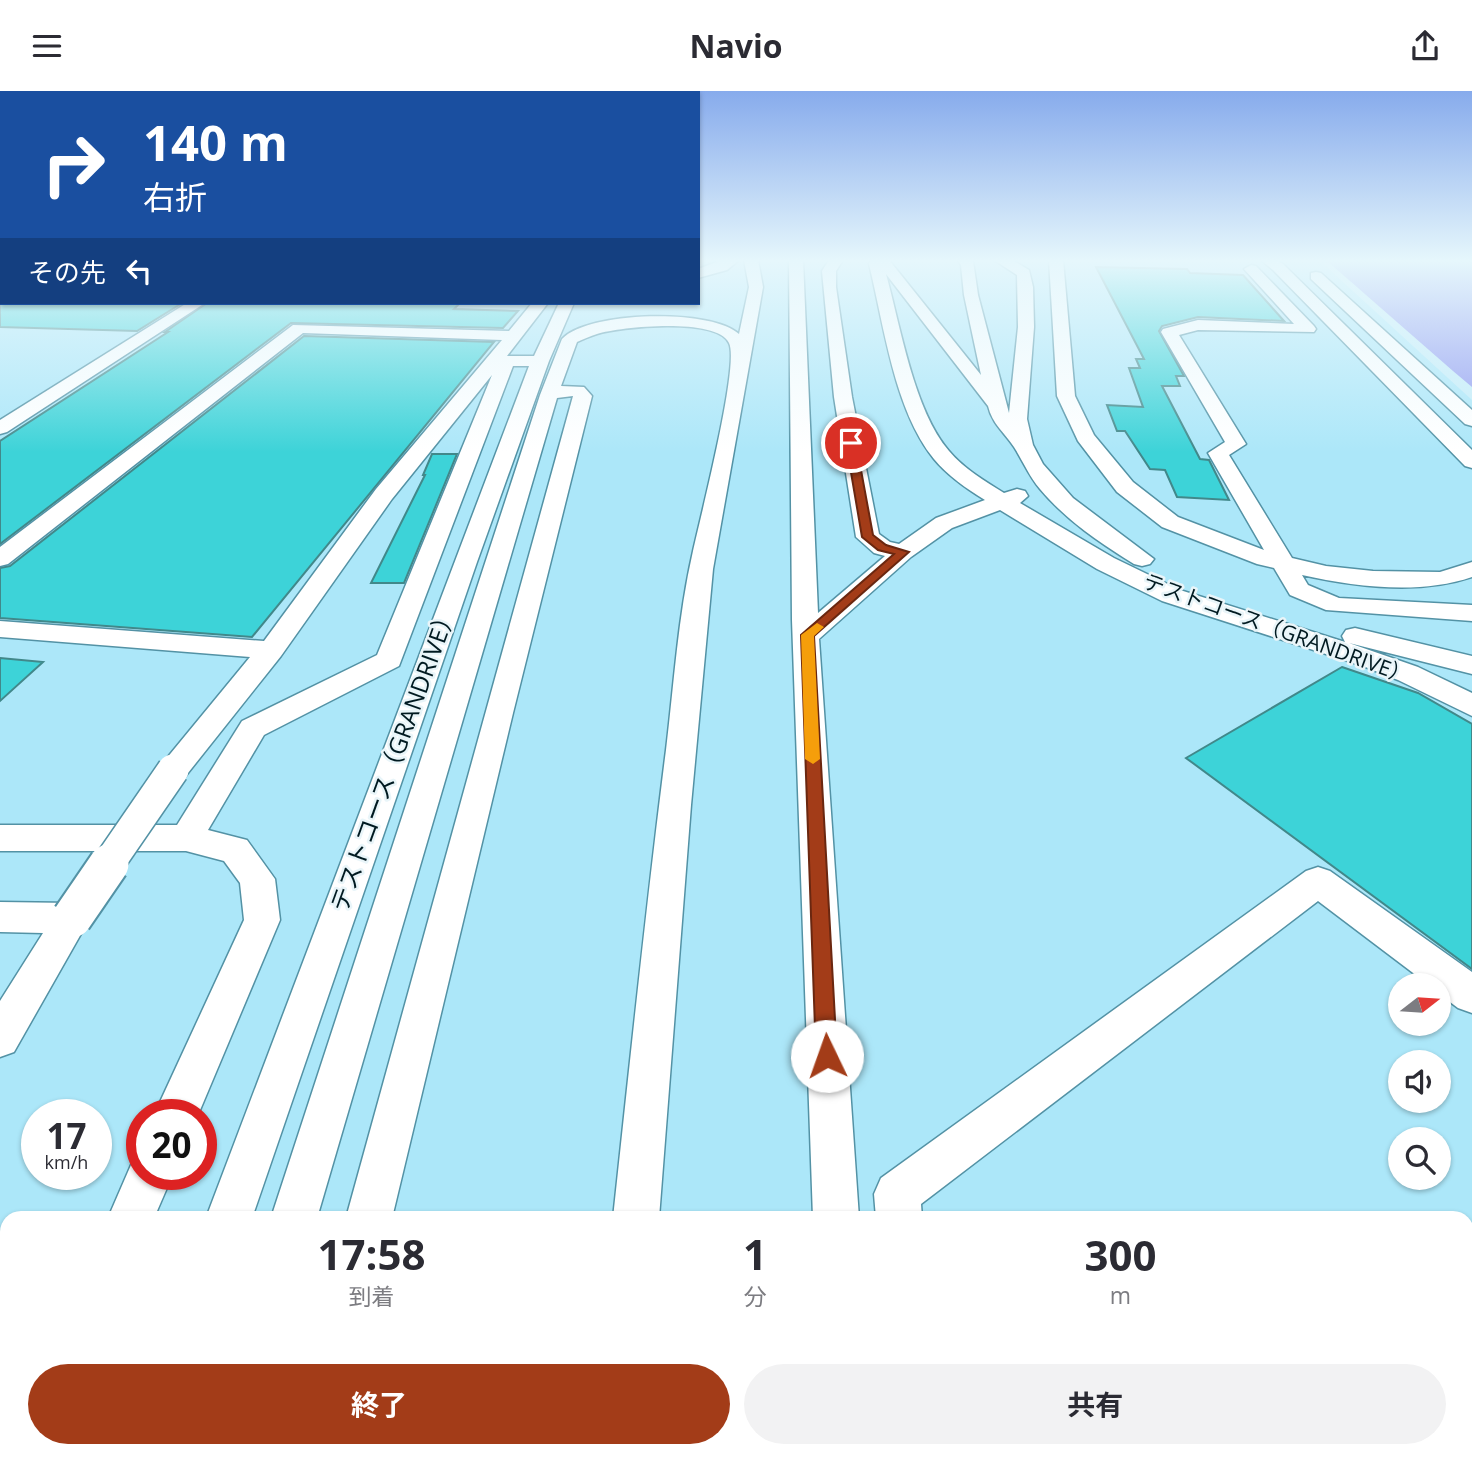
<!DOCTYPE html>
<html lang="ja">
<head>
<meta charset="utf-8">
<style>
	body { margin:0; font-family:"Open Sans","Noto Sans JP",sans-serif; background:#f2f2f3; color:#2b2b33; height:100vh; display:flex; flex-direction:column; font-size:26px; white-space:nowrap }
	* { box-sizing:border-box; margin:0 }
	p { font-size:23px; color:#7c7c81 }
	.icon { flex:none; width:38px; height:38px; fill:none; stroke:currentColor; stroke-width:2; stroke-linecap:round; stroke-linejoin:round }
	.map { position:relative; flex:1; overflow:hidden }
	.side { position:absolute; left:0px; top:1120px; width:1474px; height:247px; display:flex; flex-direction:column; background:#fff; border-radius:21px 21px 0 0; box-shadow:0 2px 5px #0004 }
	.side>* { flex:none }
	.hud { position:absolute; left:0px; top:0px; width:700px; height:214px; box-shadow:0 2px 5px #0004; background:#1a4fa0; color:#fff; overflow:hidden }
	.needle { width:46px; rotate:73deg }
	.tools { position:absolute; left:1388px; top:882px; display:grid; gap:14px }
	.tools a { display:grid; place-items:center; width:63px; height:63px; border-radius:50%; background:#fff; box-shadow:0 2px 5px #0004; font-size:35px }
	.speed { position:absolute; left:21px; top:1008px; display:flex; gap:14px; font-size:35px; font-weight:700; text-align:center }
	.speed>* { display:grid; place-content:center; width:91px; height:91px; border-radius:50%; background:#fff; box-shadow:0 2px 5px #0004; line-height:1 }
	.speed small { font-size:18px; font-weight:400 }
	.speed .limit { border:10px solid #d22; background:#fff; color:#111 }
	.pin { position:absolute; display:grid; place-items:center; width:60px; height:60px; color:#fff; margin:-30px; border:4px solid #fff; border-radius:50%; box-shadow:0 2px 7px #0007 }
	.me { position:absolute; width:77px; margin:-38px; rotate:357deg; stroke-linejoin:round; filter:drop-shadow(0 0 5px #0008) }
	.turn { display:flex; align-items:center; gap:24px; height:147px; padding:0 28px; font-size:32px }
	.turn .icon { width:91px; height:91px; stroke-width:2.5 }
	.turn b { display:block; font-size:49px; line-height:60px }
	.then { display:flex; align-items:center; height:66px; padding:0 28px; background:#0003; gap:14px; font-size:26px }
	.eta { display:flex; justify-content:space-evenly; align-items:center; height:119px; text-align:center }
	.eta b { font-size:42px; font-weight:700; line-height:49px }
	.primary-button { display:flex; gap:14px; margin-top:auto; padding:14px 28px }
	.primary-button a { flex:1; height:80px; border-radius:42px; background:#a33c18; color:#fff; font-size:28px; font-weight:700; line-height:80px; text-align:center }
	.primary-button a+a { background:#f2f2f3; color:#2b2b33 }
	header { display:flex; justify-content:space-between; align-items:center; height:91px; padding:0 28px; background:#fff; font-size:32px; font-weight:700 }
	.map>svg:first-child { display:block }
	.built { fill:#ace7f9; fill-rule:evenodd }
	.water { fill:#959df1 }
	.building { fill:#3dd3d8; stroke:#41888a; stroke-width:2 }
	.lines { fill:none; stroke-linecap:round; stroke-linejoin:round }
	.minor-casing { stroke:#5392a5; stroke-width:3 }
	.minor { fill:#fff; fill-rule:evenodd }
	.minor-bridge-far1-casing { stroke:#5392a5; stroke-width:34; stroke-linecap:butt }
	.minor-bridge-casing { stroke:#5392a5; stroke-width:43; stroke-linecap:butt }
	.minor-bridge-far1 { stroke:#fff; stroke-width:31 }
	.minor-bridge { stroke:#fff; stroke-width:39 }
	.route { fill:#a33c18; stroke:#6a2710; stroke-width:2 }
	.slow { fill:#f59e0b }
	.labels { text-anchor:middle; stroke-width:5; stroke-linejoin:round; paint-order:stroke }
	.far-street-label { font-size:21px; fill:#001a21; stroke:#e9f5f9 }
	.street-label { font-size:24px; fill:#001a21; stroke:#e9f5f9 }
</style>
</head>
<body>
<header><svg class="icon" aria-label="menu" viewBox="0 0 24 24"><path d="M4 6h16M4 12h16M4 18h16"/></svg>Navio<svg class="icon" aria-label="share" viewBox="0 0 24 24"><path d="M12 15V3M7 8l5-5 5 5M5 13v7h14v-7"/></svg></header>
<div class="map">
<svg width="1472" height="1366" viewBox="0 0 1472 1366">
	<rect width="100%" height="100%" fill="#c7edf9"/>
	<path class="built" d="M0 169 2 212H698V169H1319L1472 309V1366H0ZM1400 894H1438V933H1400ZM1400 971H1438V1010H1400ZM37 1024H96V1083H37ZM142 1024H201V1083H142ZM1400 1048H1438V1087H1400ZM7 1127H1466V1360H7Z"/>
	<polygon class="water" points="1326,169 1472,169 1472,296 1453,280"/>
	<g class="building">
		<polygon points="1096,176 1187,178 1190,182 1243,184 1284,230 1198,226 1162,235 1159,240 1184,285 1176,285 1180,295 1162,295 1200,368 1209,369 1229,409 1177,406 1165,379 1150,378 1125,340 1117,340 1107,314 1143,316 1129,277 1140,277 1136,268 1144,268"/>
		<polygon points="0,212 182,212 137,240 0,236"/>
		<polygon points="207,212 460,212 454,218 518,220 503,237 291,232 0,453 0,350 168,241 165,241"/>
		<polygon points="304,245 494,251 252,546 0,527 0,477 10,475"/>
		<polygon points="432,363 457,363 404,492 371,492 425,384 423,384"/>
		<polygon points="0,567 43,571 0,610"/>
		<polygon points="1342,576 1418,602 1472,633 1472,878 1186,667"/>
	</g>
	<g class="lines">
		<defs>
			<g id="minor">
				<polygon points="722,169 739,169 727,179 698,187 698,178"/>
				<path d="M744 169H758L763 196 713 478 691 714 659 1127H613C630 971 646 815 666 659 674 593 678 525 693 460 700 428 740 273 729 252 716 226 620 236 597 243 590 245 584 248 577 251L561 295 584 296 592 305 513 622 392 1127H346L573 305 557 307 317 1127H271L540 304 562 248C587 220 712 217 739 243L749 196Z"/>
				<path d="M789 169H803L818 522 885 465 874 462 856 446 834 306 822 180 829 169H843L836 180V196L852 306 879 443 890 451 899 453 936 427 985 409C967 398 948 385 934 368 894 319 884 234 869 173L871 169H889L981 284 964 204 961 174 957 169 973 170 978 204 1009 322 1018 236 1017 184 994 169H1012L1029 179 1033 196 1034 236 1027 328 1033 354 1043 373 1073 407 1154 468 1150 473 1142 475 1134 473C1100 452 1066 429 1040 398 1029 385 1023 370 1014 356 1005 342 992 333 988 315L886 183C900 234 914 320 949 360 964 378 985 390 1004 402L1017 398 1025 400 1028 405 1020 412 1114 467 1180 499 1345 551 1342 545 1346 539 1355 537 1472 565V583L1349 552 1418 576 1472 602V625L1398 589 1363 575 1162 510 1097 478 1000 419 952 437 911 466 819 548 859 1127H813L792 529Z"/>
				<path d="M1049 169H1063L1075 305 1094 344 1133 391 1178 426 1264 459 1208 362 1225 351 1161 241 1163 238 1198 229 1294 233 1244 178 1251 174 1256 175 1314 235 1316 238 1314 241 1198 239 1179 244 1246 353 1229 364 1292 467 1326 475 1373 480 1440 481 1472 471V486C1420 504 1356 496 1302 484L1308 494 1339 507 1472 514V530L1326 519 1290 504 1274 477 1257 473 1162 436 1117 401 1078 350 1057 305Z"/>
				<polygon points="1261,169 1276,169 1283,173 1472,359 1472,377 1465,375 1273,179"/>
				<polygon points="1316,181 1321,182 1472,319 1472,335 1465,333 1311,188 1311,182"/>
				<polygon points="187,212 205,212 7,341 0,343 0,329"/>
				<polygon points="532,212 548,212 507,265 534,265 559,212 574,212 549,270 477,471 252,1127 206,1127 529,275 513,275 399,575 264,644 208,739 247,749 275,788 280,829 198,1024 154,1024 244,829 240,792 224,770 186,760 0,760 0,734 177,734 242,630 377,564 492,284 392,408 281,565 184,687 173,690 162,687 157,679 250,566 0,546 0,530 264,550 376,398 502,249 303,242 8,473 0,475 0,456 293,234 509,240"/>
				<polygon points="1318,776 1330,780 1472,881 1472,922 1458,917 1438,902 1438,894 1429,894 1318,810 921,1113 922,1127 876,1127 874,1103 881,1087 1306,780"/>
				<polygon points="0,811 72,812 85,816 90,827 14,961 0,966 0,910 43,842 0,841"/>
				<polygon points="142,1064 142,1083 173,1083 154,1127 108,1127 134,1067"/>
				<polygon points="7,1344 7,1360 56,1360 53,1366 0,1366"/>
				<polygon points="118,1360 173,1360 171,1366 115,1366"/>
				<polygon points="195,1360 250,1360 248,1366 192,1366"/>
				<polygon points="283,1360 338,1360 337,1366 281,1366"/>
				<polygon points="595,1360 650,1360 649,1366 593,1366"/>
				<polygon points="821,1360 875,1360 876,1366 820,1366"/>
				<polygon points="883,1360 938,1360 940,1366 884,1366"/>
				<polygon points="986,1360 1041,1360 1043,1366 987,1366"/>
				<polygon points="1209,1360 1264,1360 1267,1366 1211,1366"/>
				<polygon points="1400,1360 1456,1360 1459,1366 1403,1366"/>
			</g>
		</defs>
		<use href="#minor" class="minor-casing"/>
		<use href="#minor" class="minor"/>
		<defs>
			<polyline id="minor-bridge-far1" points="107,775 173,679"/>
			<polyline id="minor-bridge" points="72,827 109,773"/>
		</defs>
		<use href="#minor-bridge-far1" class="minor-bridge-far1-casing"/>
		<use href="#minor-bridge" class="minor-bridge-casing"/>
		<use href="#minor-bridge-far1" class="minor-bridge-far1"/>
		<use href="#minor-bridge" class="minor-bridge"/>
	</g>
	<linearGradient id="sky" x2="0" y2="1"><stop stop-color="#87abec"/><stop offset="0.47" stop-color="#e6f7fc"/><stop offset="1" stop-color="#e6f7fc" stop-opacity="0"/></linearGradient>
	<rect width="1472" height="361" fill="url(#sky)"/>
	<polygon class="route" points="851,349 856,352 873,444 886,454 909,461 814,545 837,965 834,972 827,975 819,972 816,965 801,544 894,463 878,459 862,446 846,352"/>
	<polygon class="slow" points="817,532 824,536 814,545 820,668 813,673 805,668 801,544"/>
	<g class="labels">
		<g class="far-street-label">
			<text transform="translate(1277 538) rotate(20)" y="7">テストコース（GRANDRIVE）</text>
		</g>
		<g class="street-label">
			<text transform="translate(394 668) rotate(-70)" y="8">テストコース（GRANDRIVE）</text>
		</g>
	</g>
</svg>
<div class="tools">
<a><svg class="needle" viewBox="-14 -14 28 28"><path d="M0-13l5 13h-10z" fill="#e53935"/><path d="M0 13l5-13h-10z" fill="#7c7c81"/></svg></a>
<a><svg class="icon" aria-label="sound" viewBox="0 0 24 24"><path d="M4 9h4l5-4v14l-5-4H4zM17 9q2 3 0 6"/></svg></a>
<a><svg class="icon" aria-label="search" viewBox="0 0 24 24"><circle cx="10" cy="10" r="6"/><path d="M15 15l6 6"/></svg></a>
</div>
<div class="speed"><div>17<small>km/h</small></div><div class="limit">20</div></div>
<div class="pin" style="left:851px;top:352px;background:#d93025"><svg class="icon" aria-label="arrive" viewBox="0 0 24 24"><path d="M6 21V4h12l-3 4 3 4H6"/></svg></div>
<svg class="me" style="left:827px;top:965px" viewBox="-20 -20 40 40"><circle r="19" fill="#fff"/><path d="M0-13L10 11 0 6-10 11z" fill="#a33c18"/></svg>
<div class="hud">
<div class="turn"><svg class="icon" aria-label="right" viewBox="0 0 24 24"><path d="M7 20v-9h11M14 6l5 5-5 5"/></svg><div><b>140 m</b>右折</div></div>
<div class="then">その先<svg class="icon" aria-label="left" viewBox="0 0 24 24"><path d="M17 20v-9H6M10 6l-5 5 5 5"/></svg></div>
</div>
<section class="side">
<div class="eta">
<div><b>17:58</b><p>到着</p></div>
<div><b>1</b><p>分</p></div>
<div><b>300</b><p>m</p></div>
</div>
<div class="primary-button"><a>終了</a><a>共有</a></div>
</section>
</div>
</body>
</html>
